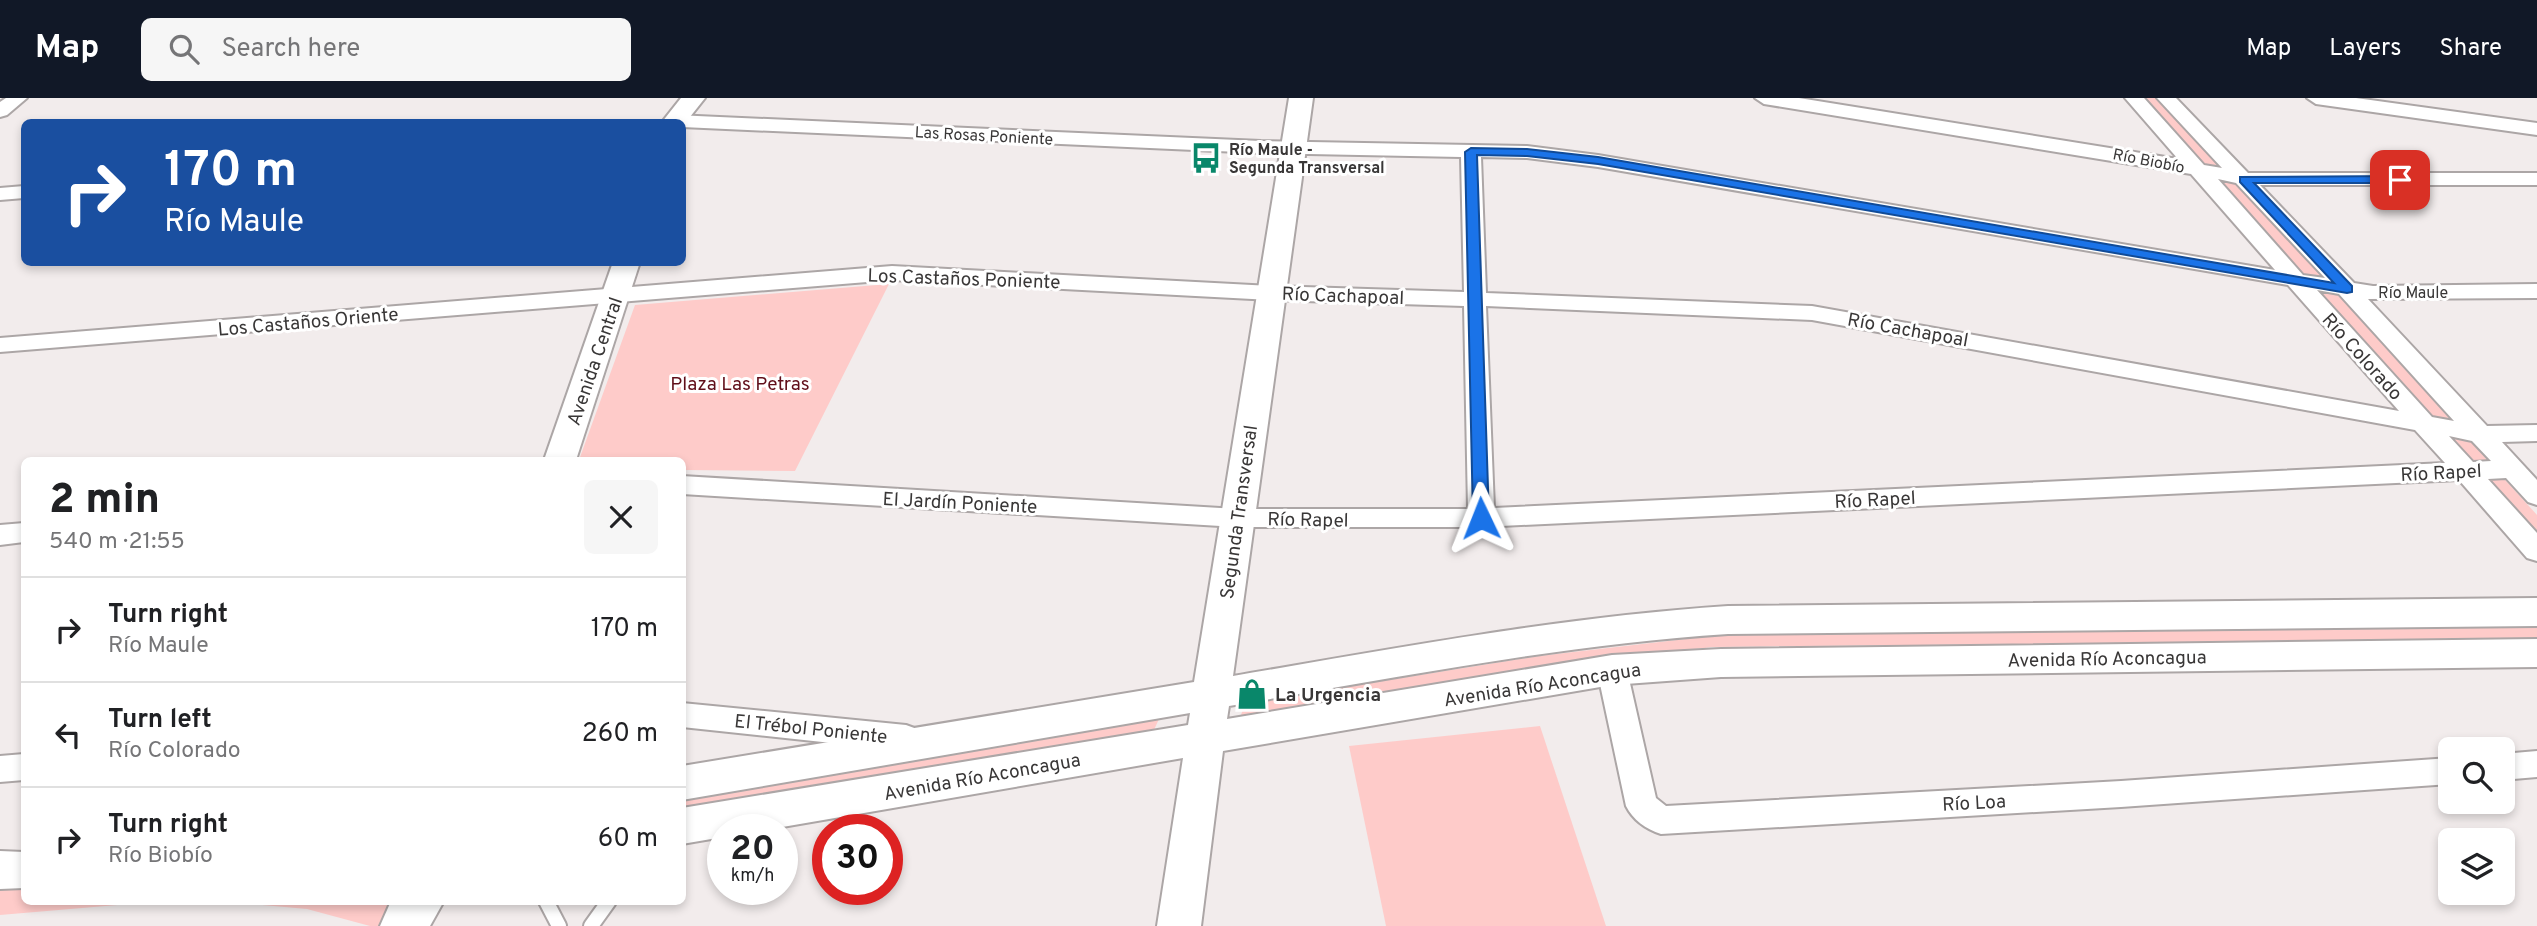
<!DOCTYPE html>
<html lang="en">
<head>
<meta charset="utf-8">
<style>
	body { margin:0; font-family:Overpass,sans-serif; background:#f6f6f6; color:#202124; height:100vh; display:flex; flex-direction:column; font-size:26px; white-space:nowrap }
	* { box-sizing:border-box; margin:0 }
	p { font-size:23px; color:#757577 }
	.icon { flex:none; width:38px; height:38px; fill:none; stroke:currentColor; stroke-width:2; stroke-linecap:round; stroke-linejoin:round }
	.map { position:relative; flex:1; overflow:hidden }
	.drawer { position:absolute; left:21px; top:359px; width:665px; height:448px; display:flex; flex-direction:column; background:#fff; border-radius:10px; box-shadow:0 4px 10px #0003 }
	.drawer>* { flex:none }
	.top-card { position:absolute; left:21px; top:21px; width:665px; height:147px; border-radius:10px; box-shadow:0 4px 10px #0003; background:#1a4fa0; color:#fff; overflow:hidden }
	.controls { position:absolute; left:2438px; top:639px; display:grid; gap:14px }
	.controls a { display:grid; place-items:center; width:77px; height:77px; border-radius:10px; background:#fff; box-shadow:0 4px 10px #0003; font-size:35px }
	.speed { position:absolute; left:707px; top:716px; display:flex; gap:14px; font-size:35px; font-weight:700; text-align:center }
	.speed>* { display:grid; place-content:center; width:91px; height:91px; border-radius:50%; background:#fff; box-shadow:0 4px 10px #0003; line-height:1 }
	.speed small { font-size:18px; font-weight:400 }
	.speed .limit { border:10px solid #d22; background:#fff; color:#111 }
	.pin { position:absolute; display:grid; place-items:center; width:60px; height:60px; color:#fff; margin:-30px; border-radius:14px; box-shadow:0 4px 10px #0006 }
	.me { position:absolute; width:77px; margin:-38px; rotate:358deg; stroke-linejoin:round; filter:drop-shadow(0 0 5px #0008) }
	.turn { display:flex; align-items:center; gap:24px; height:147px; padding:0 28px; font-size:32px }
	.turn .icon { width:91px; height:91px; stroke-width:2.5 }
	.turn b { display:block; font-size:49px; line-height:60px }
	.round { display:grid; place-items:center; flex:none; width:74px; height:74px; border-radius:10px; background:#f6f6f6 }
	.headline { display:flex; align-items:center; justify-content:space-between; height:119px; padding:0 28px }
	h1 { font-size:42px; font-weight:800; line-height:52px }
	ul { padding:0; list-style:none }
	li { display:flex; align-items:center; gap:21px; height:105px; padding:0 28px; border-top:2px solid #e0e0e0 }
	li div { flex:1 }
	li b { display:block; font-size:26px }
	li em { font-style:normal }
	header { display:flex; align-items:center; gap:42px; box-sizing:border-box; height:98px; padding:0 35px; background:#111827; color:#fff }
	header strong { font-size:33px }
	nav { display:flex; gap:38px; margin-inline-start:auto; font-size:24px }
	.search { width:490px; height:63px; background:#f6f6f6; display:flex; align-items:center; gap:18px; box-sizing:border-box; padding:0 24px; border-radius:10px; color:#757577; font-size:26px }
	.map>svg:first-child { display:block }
	.green { fill:#fecbc9 }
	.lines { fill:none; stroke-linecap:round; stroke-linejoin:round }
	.service-casing { stroke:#aca6a6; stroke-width:18 }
	.minor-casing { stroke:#aca6a6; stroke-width:4 }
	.tertiary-casing { stroke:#aca6a6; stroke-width:4 }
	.primary-casing { stroke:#aca6a6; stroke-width:4 }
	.service { stroke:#fff; stroke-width:14 }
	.minor { fill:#fff; fill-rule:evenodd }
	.tertiary { fill:#fff; fill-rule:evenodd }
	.primary { fill:#fff; fill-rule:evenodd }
	.route { fill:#1a73e8; stroke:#114b97; stroke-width:2 }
	.labels { text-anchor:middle; stroke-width:6; stroke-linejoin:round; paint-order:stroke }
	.far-street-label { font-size:16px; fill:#393737; stroke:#fff }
	.far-poi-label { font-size:16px; font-weight:bold; fill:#393737; stroke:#fff; text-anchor:start }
	.street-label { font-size:19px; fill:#393737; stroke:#fff }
	.park-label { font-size:19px; fill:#600e19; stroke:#fff }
	.poi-label { font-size:19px; font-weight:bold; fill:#393737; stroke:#fff; text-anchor:start }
</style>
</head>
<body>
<header>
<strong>Map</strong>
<div class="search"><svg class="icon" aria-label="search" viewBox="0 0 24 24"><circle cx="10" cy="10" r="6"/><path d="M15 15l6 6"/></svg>Search here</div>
<nav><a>Map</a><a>Layers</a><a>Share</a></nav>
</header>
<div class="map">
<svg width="2537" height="828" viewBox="0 0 2537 828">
	<rect width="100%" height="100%" fill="#f2ecec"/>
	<g class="green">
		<polygon points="2143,0 2160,0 2537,417 2537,444"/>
		<polygon points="889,186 795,373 683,372 682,362 579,362 635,207"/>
		<polygon points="2537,528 2537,541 1713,549 1598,562 1238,626 1245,605 1539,558 1720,537"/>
		<polygon points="1159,621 1153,634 683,717 683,694 1051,633"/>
		<polygon points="1540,628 1606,828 1386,828 1349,648"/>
		<polygon points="0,784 24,785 24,803 164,803 0,817"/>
		<polygon points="220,803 397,803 383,828 370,828 307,811"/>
	</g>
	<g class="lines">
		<defs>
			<g id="service">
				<polyline points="546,803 559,828"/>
				<polyline points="591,828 609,803"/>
			</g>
			<g id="minor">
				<polygon points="6,0 27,0 7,17 0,19 0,4"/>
				<path d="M1755 0H1799L2178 61 2125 0H2144L2204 67 2222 70 2157 0H2176L2248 75H2537V87H2260L2354 185 2373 188 2537 186V200L2368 201 2487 328 2537 327V343L2502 344 2537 382V407L2528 404 2506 380 2488 381 2537 435V463L2527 460 2459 382 1481 429H1237L682 396V378L1237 411H1468L1464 208 1271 202 892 182 0 254V240L892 168 1271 188 1464 194 1461 59 1261 55 682 29V24L666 23 675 17 1261 43 1527 48 1598 57 2275 172 2191 76 1764 6ZM1481 59 1527 60 1598 69 2288 187 2399 313 1812 208 1486 195ZM2218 81 2236 85 2325 180 2303 177ZM2317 192 2339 196 2454 323 2432 319ZM1486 208 1812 222 2415 332 2445 365 1494 410ZM2449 338 2472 343 2491 363 2473 364Z"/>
				<polygon points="2307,0 2356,0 2537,25 2537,37 2316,6"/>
				<polygon points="24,88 24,100 0,102 0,90"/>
				<polygon points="24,425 24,444 0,447 0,427"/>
				<path d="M1612 560 1622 564 1627 572 1656 700 1666 708 2121 683 2450 660V686L2121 709 1661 736C1646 731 1633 722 1626 708L1597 572 1602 564Z"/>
				<polygon points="682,605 906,627 917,631 921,640 917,649 906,653 682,629"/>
				<polygon points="2537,653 2537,679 2502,682 2502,656"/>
				<polygon points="24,656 24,682 0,684 0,658"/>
			</g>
			<g id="tertiary">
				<polygon points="681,0 705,0 682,29 682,24 662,24"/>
				<path d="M1289 0H1313L1233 578C1397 550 1561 519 1728 508L2537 500V528L1728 536C1560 547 1395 580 1229 608L1227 621 1612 557 1721 551 2537 541V569L1721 579 1612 587 1223 653 1201 828H1157L1183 660 765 732H723V739L682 746V710L1188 627 1190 615 682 702V668L1194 584Z"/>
				<polygon points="613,164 640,164 576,362 544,362"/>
				<polygon points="0,753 24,754 24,790 0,791"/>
			</g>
			<polygon id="primary" points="391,803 444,803 430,828 380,828"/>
		</defs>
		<use href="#service" class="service-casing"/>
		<use href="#minor" class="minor-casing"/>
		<use href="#tertiary" class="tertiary-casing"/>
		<use href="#primary" class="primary-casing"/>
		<use href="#service" class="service"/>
		<use href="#minor" class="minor"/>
		<use href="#tertiary" class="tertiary"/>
		<use href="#primary" class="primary"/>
	</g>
	<polygon class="route" points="1471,50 1527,51 1598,59 2334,185 2240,84 2240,79 2400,78 2406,82 2400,85 2254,85 2352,188 2352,194 2347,195 1598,66 1527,58 1477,57 1489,420 1481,426 1473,420 1465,54"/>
	<defs>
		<symbol id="bus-bare" viewBox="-9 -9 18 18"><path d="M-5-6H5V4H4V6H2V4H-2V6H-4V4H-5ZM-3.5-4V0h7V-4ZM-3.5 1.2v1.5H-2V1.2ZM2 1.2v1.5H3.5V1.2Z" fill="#09876a" stroke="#fff" stroke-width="2.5" paint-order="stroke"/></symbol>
		<symbol id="shop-bare" viewBox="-9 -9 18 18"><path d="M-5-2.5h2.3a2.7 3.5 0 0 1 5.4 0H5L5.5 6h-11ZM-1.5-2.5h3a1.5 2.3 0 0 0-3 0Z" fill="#09876a" stroke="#fff" stroke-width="2.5" paint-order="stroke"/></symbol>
	</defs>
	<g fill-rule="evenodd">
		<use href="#bus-bare" x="1184" y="38" width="44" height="44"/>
		<use href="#shop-bare" x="1230" y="574" width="44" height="44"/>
	</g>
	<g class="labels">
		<g class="far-street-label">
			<text transform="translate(984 37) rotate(3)" y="6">Las Rosas Poniente</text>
			<text transform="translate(2149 62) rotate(11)" y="6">Río Biobío</text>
			<text x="2413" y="200">Río Maule</text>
		</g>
		<g class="far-poi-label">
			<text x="1229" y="57">Río Maule -<tspan x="1229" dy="18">Segunda Transversal</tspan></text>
		</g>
		<g class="street-label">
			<text transform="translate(964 180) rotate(2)" y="7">Los Castaños Poniente</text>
			<text transform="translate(1343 197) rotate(2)" y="7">Río Cachapoal</text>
			<text transform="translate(308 223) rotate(-5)" y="7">Los Castaños Oriente</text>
			<text transform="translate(1908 231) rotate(10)" y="7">Río Cachapoal</text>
			<text transform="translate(2363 258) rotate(48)" y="7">Río Colorado</text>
			<text transform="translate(594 263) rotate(-71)" y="7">Avenida Central</text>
			<text transform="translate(2441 374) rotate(-3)" y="7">Río Rapel</text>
			<text transform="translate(1875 401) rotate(-3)" y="7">Río Rapel</text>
			<text transform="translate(960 404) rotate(3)" y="7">El Jardín Poniente</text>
			<text transform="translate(1238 414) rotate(-82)" y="7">Segunda Transversal</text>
			<text transform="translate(1308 421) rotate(1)" y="7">Río Rapel</text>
			<text transform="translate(2107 560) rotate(-1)" y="7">Avenida Río Aconcagua</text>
			<text transform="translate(1542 586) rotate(-9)" y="7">Avenida Río Aconcagua</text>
			<text transform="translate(811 630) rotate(6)" y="7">El Trébol Poniente</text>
			<text transform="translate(982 678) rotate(-10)" y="7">Avenida Río Aconcagua</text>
			<text transform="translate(1974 704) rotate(-3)" y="7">Río Loa</text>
		</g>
		<g class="park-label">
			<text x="740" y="292">Plaza Las Petras</text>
		</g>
		<g class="poi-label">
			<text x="1275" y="603">La Urgencia</text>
		</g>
	</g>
</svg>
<div class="controls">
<a><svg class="icon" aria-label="search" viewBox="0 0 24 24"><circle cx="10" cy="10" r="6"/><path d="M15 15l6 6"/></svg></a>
<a><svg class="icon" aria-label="layers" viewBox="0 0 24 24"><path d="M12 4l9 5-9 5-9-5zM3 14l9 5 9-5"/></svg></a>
</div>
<div class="speed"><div>20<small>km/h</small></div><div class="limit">30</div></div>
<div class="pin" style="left:2400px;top:82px;background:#d93025"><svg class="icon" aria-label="arrive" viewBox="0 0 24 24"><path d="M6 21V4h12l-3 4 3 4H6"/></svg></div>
<svg class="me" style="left:1481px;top:420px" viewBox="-20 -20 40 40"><path d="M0-17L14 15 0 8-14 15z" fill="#1a73e8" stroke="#fff" stroke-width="4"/></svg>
<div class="top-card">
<div class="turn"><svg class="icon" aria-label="right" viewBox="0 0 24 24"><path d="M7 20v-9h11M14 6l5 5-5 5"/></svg><div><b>170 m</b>Río Maule</div></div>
</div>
<section class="drawer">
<div class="headline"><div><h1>2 min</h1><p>540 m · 21:55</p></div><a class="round"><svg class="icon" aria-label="close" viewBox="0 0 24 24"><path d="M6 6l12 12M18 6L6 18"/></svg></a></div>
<ul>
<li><svg class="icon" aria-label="right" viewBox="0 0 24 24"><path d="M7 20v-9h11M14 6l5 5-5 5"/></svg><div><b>Turn right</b><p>Río Maule</p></div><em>170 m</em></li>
<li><svg class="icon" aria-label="left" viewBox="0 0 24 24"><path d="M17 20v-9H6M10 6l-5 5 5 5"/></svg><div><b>Turn left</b><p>Río Colorado</p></div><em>260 m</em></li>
<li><svg class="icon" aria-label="right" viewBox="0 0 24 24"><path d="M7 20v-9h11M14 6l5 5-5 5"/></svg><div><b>Turn right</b><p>Río Biobío</p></div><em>60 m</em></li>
</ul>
</section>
</div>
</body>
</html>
